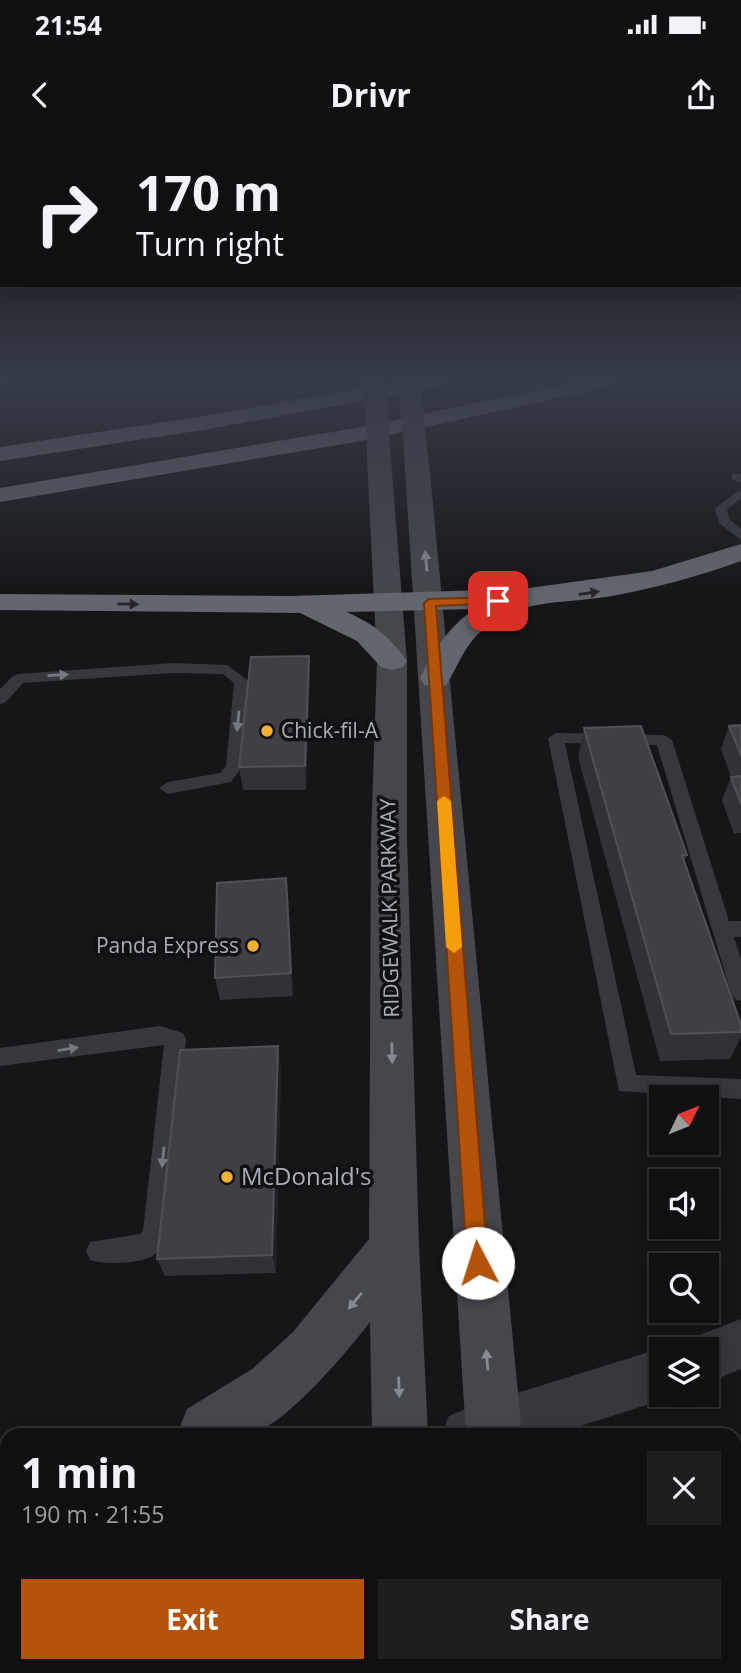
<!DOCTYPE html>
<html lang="en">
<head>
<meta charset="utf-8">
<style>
	body { margin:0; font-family:"Open Sans",sans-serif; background:#1e1e20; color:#f1f3f6; height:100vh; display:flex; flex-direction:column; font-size:26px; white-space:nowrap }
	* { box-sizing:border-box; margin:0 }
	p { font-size:23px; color:#9c9d9f }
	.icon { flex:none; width:38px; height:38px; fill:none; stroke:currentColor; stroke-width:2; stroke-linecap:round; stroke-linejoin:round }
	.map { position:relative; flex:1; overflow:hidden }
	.details { position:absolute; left:0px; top:1288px; width:742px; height:245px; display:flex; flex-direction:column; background:#101012; border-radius:21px 21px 0 0; box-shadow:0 4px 18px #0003,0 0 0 2px #303032 }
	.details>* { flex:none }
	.banner { position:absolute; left:0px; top:0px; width:742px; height:147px; box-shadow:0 4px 18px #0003,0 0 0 2px #303032; background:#101012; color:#f1f3f6; overflow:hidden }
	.needle { width:46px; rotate:47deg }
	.controls { position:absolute; left:649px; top:945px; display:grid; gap:14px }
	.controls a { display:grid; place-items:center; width:70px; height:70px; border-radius:0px; background:#101012; box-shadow:0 4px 18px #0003,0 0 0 2px #303032; font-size:35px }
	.pin { position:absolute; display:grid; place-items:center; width:60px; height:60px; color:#fff; margin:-30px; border-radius:14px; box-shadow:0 4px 10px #0006 }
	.me { position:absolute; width:77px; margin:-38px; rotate:355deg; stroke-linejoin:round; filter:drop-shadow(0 0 5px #0008) }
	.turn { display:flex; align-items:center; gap:24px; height:147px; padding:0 21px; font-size:32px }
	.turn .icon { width:91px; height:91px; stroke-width:2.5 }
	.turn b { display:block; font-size:49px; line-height:60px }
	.round { display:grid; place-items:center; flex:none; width:74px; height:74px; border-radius:0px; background:#1e1e20 }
	.overview { display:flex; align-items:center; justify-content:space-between; height:119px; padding:0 21px }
	h1 { font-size:42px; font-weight:700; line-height:52px }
	.primary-button { display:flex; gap:14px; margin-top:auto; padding:14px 21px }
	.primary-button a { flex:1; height:80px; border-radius:0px; background:#b45309; color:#fff; font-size:28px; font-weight:700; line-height:80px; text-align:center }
	.primary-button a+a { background:#1e1e20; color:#f1f3f6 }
	.status { display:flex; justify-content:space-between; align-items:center; height:49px; padding:0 35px; background:#101012; direction:ltr }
	.status svg { height:19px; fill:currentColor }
	header { display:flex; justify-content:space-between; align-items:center; height:91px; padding:0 21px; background:#101012; font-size:32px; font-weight:700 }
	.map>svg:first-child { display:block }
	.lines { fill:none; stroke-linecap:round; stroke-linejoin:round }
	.path { stroke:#3d3f44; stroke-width:6; stroke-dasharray:5 8; stroke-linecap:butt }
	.service { fill:#37383d; fill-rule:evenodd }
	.minor { fill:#37383d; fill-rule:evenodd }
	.secondary { fill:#45474d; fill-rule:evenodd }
	.motorway { fill:#63666e; fill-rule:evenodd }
	.secondary-bridge { stroke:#45474d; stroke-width:23 }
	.wall { fill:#323236 }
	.shaded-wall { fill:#212124 }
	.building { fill:#3f3f44; stroke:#4f5156; stroke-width:2 }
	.oneway { fill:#858993 }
	.oneway2 { fill:#26262a }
	.oneway3 { fill:#757881 }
	.route { fill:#b45309; stroke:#753606; stroke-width:2 }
	.slow { fill:#f59e0b }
	.poi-dot { fill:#f2b134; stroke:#111113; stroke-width:2.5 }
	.labels { text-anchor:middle; stroke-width:7; stroke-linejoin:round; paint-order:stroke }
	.poi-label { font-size:21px; fill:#a8adb8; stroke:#111113; text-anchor:start }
	.street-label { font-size:21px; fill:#a8adb8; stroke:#111113 }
	.near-poi-label { font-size:24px; fill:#a8adb8; stroke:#111113; text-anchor:start }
</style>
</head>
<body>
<div class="status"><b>21:54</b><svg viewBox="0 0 49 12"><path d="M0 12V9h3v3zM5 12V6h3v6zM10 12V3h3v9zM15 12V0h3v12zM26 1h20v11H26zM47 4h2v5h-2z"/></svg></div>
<header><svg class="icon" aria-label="back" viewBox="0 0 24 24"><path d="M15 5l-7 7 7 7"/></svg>Drivr<svg class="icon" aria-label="share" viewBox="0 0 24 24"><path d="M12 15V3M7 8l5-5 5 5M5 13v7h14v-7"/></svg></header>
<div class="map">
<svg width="741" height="1533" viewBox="0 0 741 1533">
	<rect width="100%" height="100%" fill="#161618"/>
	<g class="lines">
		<polyline class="path" points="342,1526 343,1533"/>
		<g class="service">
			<polygon points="732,333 741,334 741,344 732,339"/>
			<polygon points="741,349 741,359 727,369 729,379 741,389 741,400 719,383 715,368"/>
			<polygon points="173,523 227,525 250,542 242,627 231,642 168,654 159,648 168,642 220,633 226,626 234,543 223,534 173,533 23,543 6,562 0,564 0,549 13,536 18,534"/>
			<polygon points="556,593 664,595 672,600 729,781 741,781 741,797 734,797 741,819 741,861 734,859 731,853 657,605 565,603 636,935 741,939 741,959 619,951 548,598"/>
			<path d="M160 886 183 893 186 899 167 1096C164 1103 160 1111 154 1115 141 1124 104 1125 90 1120L86 1111 90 1102 140 1094 143 1091 164 905 0 926V908Z"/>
		</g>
		<g class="minor">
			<polygon points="741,1179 741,1229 707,1243 707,1209 685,1209 689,1199"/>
			<polygon points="662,1208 665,1209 662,1209 662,1255 675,1255 662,1260 552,1295 441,1295 449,1276 468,1268"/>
		</g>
		<g class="secondary">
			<polygon points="416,306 424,308 428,313 522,1295 466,1295 404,313 408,308"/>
			<path d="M379 313 387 315 391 320 407 521V698L419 1106 428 1295H372L370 1182C348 1211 282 1290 247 1295 226 1298 203 1295 181 1295L179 1289 187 1269 252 1229 293 1192 369 1099 371 698 377 521 367 320 371 315Z"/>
			<rect x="376" y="1526" width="64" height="7"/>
			<rect x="485" y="1526" width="64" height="7"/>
		</g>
		<g class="motorway">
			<polygon points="0,241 11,241 0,247"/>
			<polygon points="404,241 447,241 437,247 203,290 0,321 0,307 203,276"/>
			<polygon points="581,241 619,241 609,247 361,301 0,362 0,348 361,287"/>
			<path d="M741 404V421C699 436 656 448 612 456 566 464 522 458 485 488 465 503 459 525 446 545L435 547 424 545 420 538C433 511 449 486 475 469L346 472C373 483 391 498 407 521L403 527 392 530 381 527 357 501 300 473 0 470V454L290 456 522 449 652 431Z"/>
		</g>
		<g class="secondary-bridge">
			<polyline points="375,241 379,320"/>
			<polyline points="409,241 416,313"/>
		</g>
	</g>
	<g class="wall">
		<polygon points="309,516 310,540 306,650 243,650 239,627"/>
		<polygon points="741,585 741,693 734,694 722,660 731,637 721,609 729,586"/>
		<polygon points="584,588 687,715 684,723 741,885 741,897 730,919 660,921 578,617"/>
		<polygon points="286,738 293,856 220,860 215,838"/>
		<polygon points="281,928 276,1133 165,1136 157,1119"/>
	</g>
	<g class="shaded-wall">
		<polygon points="309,516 310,540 306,650 305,626"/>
		<polygon points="286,738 289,762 293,856 291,833"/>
		<polygon points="278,906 281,928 276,1133 272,1115"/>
	</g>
	<g class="building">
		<polygon points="309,516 305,626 239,627 251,517"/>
		<polygon points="741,585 741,615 729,586"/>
		<polygon points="641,586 687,715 682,715 741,885 741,892 671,894 584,588"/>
		<polygon points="741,636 741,664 731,637"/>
		<polygon points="286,738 291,833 215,838 217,743"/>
		<polygon points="278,906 272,1115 157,1119 180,910"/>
	</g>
	<defs><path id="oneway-solid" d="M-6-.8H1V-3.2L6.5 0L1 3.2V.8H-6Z" transform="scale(1.75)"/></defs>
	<g class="oneway">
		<use href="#oneway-solid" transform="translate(426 421) rotate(-95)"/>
		<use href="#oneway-solid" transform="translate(392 913) rotate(89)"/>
		<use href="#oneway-solid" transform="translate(355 1161) rotate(129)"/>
		<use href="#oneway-solid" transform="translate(487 1220) rotate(-95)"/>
		<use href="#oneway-solid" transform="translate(399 1247) rotate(88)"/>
	</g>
	<g class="oneway2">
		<use href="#oneway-solid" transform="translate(589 453) rotate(-9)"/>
		<use href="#oneway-solid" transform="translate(128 464) rotate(1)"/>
	</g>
	<g class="oneway3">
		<use href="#oneway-solid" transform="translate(58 535) rotate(-3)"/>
		<use href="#oneway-solid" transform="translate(238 581) rotate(96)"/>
		<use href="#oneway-solid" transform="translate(68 909) rotate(-9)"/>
		<use href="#oneway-solid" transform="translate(163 1017) rotate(96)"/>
	</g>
	<linearGradient id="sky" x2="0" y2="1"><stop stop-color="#0c0c0d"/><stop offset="0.53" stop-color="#363c48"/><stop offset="1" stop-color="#363c48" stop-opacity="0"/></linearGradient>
	<rect width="741" height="455" fill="url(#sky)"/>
	<polygon class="route" points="498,457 502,458 502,463 436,466 488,1123 485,1130 478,1133 470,1130 467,1123 424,463 429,459"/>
	<polygon class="slow" points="444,656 451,661 462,807 454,813 446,807 437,661"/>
	<g class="poi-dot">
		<circle cx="267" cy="591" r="7"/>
		<circle cx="253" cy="806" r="7"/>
		<circle cx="227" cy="1037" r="7"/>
	</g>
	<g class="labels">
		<g class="poi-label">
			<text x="281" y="598">Chick-fil-A</text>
			<text x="239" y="813" text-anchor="end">Panda Express</text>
		</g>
		<g class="street-label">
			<text transform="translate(390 768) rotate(-91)" y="7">RIDGEWALK PARKWAY</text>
		</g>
		<g class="near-poi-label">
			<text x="241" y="1045">McDonald's</text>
		</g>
	</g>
</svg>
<div class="controls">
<a><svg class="needle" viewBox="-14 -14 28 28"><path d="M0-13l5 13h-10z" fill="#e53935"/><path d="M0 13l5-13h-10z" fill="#9c9d9f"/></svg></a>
<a><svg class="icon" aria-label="sound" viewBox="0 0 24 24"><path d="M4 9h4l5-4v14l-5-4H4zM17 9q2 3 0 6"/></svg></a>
<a><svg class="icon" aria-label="search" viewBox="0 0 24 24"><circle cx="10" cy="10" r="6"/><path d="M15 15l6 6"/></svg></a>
<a><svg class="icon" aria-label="layers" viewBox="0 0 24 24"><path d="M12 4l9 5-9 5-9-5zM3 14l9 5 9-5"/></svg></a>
</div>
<div class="pin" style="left:498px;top:461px;background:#d93025"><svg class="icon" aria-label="arrive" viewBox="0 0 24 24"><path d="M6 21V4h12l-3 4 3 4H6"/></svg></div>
<svg class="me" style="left:478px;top:1123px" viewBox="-20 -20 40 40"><circle r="19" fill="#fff"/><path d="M0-13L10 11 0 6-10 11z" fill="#b45309"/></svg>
<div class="banner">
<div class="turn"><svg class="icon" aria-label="right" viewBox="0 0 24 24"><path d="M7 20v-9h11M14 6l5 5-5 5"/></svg><div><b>170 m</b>Turn right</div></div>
</div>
<section class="details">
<div class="overview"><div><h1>1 min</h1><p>190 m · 21:55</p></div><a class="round"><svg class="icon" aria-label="close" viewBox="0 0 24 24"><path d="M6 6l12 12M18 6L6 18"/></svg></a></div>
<div class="primary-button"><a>Exit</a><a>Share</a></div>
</section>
</div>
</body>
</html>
